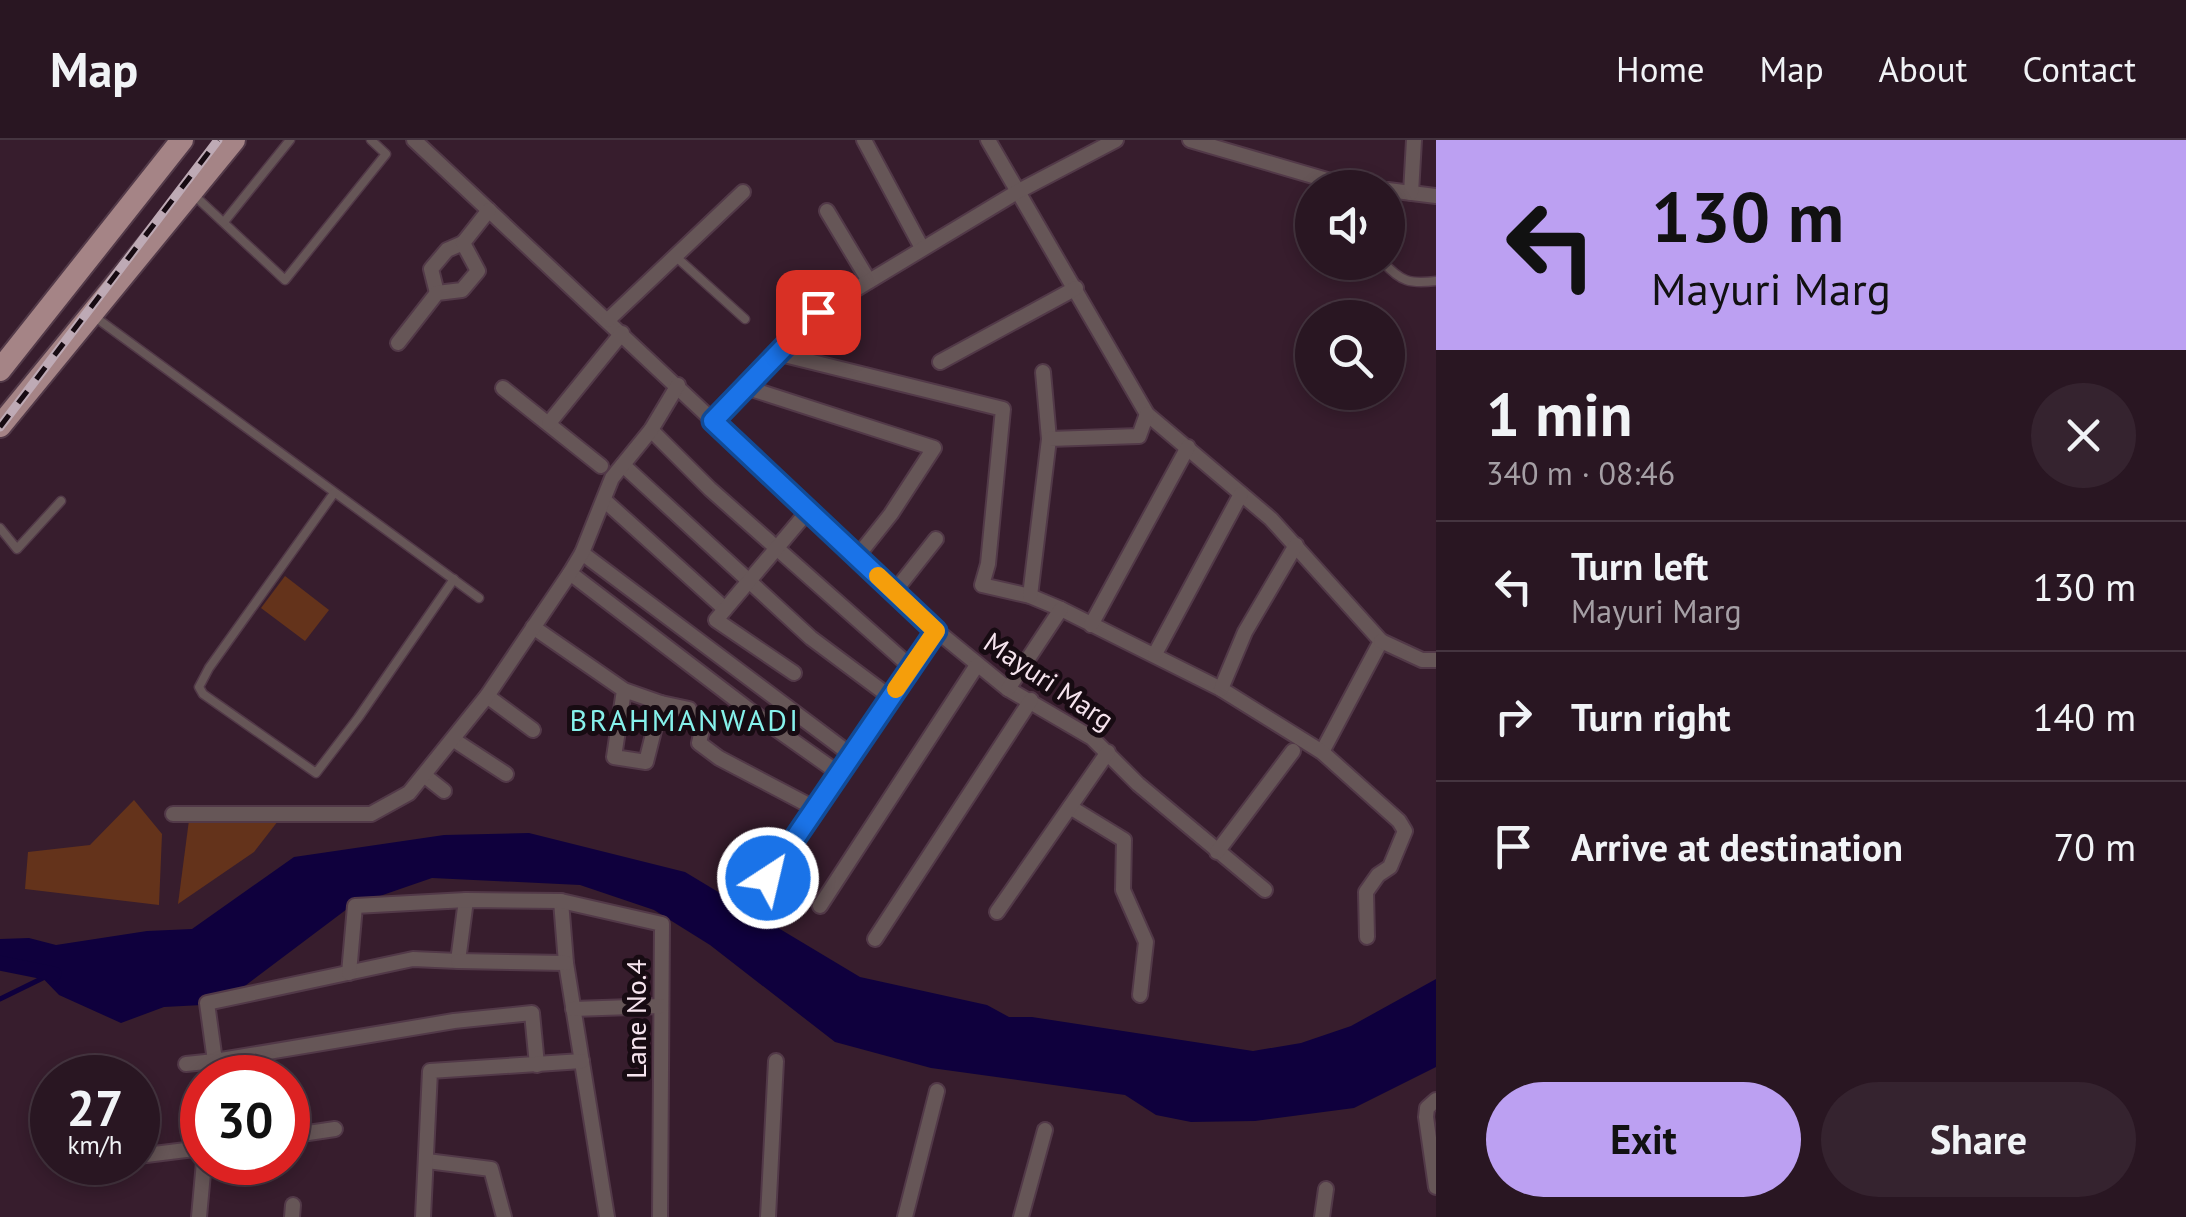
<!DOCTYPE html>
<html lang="en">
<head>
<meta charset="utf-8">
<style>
	body { margin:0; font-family:"PT Sans",sans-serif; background:#35232f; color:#f1f3f6; height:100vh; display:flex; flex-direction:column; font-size:38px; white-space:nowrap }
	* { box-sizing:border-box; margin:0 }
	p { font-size:32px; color:#a59fa5 }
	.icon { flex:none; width:55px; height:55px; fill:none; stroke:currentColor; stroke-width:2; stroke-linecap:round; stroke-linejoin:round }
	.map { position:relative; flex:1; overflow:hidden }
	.drawer { display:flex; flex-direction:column; background:#291622; width:750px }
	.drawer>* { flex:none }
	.top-card { background:#bca0f2; color:#111; overflow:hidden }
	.buttons { position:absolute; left:1295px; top:30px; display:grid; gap:20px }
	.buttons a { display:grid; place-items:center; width:110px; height:110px; border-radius:50%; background:#291622; box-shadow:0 5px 15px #0003,0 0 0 2px #453540; font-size:50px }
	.speed { position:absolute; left:30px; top:915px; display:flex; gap:20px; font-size:50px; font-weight:700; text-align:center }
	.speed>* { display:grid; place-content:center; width:130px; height:130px; border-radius:50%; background:#291622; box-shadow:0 5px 15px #0003,0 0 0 2px #453540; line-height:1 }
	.speed small { font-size:25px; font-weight:400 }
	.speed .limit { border:15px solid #d22; background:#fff; color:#111 }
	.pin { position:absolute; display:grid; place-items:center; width:85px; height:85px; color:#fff; margin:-42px; border-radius:20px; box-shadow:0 5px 15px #0006 }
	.me { position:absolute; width:110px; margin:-55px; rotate:35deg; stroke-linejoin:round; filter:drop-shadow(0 0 8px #0008) }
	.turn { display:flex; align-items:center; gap:35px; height:210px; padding:0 50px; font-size:45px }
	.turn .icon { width:130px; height:130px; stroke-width:2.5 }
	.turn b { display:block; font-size:70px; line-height:85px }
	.round { display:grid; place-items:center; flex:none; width:105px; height:105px; border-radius:52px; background:#35232f }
	.headline { display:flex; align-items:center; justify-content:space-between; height:170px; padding:0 50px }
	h1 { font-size:60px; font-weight:700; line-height:75px }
	.button { display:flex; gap:20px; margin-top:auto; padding:20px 50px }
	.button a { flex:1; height:115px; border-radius:60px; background:#bca0f2; color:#111; font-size:40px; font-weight:700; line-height:115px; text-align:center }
	.button a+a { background:#35232f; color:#f1f3f6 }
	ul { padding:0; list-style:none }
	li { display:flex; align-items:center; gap:30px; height:130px; padding:0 50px; border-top:2px solid #453540 }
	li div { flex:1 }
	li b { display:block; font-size:38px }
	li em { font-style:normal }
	header { display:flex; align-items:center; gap:60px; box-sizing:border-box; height:140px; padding:0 50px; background:#291622; border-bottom:2px solid #453540 }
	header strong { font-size:48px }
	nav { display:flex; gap:55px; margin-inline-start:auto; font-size:35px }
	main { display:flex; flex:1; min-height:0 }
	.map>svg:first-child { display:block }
	.green { fill:#64331b }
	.water { fill:#0f003d }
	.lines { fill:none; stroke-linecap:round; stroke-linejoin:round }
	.stream { stroke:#0f003d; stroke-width:5 }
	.canal { stroke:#0f003d; stroke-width:15 }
	.service-casing { stroke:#523948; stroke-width:11 }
	.minor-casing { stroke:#523948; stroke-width:18 }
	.primary-casing { stroke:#523948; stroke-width:26 }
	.service { stroke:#665657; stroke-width:8 }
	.minor { stroke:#665657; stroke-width:14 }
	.primary { stroke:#a58486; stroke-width:22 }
	.rail-casing { stroke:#beaab5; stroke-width:9 }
	.rail { stroke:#170b12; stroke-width:5; stroke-dasharray:15; stroke-linecap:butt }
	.route-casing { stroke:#114b97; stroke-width:25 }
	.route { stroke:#1a73e8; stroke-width:18 }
	.slow { stroke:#f59e0b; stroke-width:18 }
	.labels { text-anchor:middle; stroke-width:10; stroke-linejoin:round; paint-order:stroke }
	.street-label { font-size:28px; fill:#f6e4ee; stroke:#170b12 }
	.neighbourhood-label { font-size:30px; letter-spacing:2.5px; fill:#86f1eb; stroke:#170b12 }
</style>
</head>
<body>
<header>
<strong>Map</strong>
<nav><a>Home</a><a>Map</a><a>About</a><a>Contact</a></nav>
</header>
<main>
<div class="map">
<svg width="1436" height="1077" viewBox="0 0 1436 1077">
	<rect width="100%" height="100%" fill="#371d2d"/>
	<g class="green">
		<polygon points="285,436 329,470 305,501 261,468"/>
		<polygon points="134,660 162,694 159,765 25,749 28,712 90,705"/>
		<polygon points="189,680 278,681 254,712 178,764"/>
	</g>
	<polygon class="water" points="529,693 685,732 860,837 987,865 1009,877 1032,877 1253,911 1301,903 1351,886 1436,839 1436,927 1354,968 1255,981 1191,982 1156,975 1125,955 931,928 835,902 710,805 654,770 580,745 432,738 351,766 221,864 164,867 121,883 59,855 30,825 0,830 0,799 29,798 56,805 147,791 192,789 294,717 444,695"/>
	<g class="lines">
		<polyline class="stream" points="0,859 47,836"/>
		<polyline class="canal" points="0,823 54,834"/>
		<defs>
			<g id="service">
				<polyline points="195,56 285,140 386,14 371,0"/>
				<polyline points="224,82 290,0"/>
				<polyline points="674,115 745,179"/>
				<path d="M1383 122C1401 142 1410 144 1436 141"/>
				<polyline points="95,177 479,458"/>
				<polyline points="334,353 209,528 199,547 203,554 316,633 358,578 454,439"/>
				<polyline points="0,388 17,409 61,361"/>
			</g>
			<g id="minor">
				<polyline points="414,0 937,491 1008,549 1092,598 1138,644 1265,750"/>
				<polyline points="864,0 922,108"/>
				<polyline points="988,0 1147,274 1271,379 1381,501 1322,612"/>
				<polyline points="1190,0 1344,45 1369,48"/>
				<polyline points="1388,50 1436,56"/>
				<polyline points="1411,53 1414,0"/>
				<polyline points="827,71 869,141"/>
				<polyline points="437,153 431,129 447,110 463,103"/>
				<polyline points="608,180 743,52"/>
				<polyline points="398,203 437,153 462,150 478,131 463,103 489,70"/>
				<polyline points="776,213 1003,269 988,424 982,445 1030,456 1061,469 1221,549 1322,612 1399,681 1405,691 1390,727 1378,735 1366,752 1367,797"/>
				<polyline points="940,222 1076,148"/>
				<polyline points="1043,232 1049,299"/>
				<polyline points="745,247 934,308 891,374 856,418"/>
				<polyline points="503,248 601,326"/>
				<polyline points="713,281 818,172 1017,52 1116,0"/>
				<polyline points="549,283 622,193"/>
				<polyline points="651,290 710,349 912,528"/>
				<polyline points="623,325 811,498 890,557"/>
				<polyline points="604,360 725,469"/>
				<polyline points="582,413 850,614"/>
				<polyline points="570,433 748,569 837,632"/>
				<polyline points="895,451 936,399"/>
				<polyline points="1030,456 1049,299 1139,296 1147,274"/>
				<polyline points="1091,485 1188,307"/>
				<polyline points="533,487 624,550 661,563 646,622 614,617 624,550"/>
				<polyline points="1381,501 1422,520 1436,520"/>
				<polyline points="1155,514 1241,354"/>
				<polyline points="794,533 716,480 808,371"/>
				<polyline points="1008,549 1061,469"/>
				<polyline points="1221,549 1245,492 1296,405"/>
				<polyline points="487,556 533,590"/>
				<polyline points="661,563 689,569 689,580 702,590 699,603 719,618 816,669"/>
				<polyline points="454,600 506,634"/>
				<polyline points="425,636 444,651"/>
				<polyline points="1070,667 1124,700 1123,750 1146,802 1140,855"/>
				<polyline points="173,674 371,674 409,653 487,556 570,433 582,413 612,338 651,290 678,245"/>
				<polyline points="1217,712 1293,611"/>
				<polyline points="768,737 937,491"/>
				<polyline points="466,760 458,821 413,819 207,863 215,921 454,881 532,873 537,925"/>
				<polyline points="561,761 566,823 607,1077"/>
				<polyline points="820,766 977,525"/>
				<polyline points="997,772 1108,612"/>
				<polyline points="875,799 1031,560"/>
				<polyline points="458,821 566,823"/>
				<polyline points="349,833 355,766 466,760 561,761 662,784 660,1077"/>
				<polyline points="573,869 661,866"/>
				<polyline points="186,924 215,921"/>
				<polyline points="1436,960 1427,968 1426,977 1436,1047"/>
				<polyline points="288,996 335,989"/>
				<polyline points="138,1016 202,1008"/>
				<polyline points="427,1021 491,1029 504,1077"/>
				<polyline points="199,1077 204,1022"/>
				<polyline points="292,1077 293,1065"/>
				<polyline points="423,1077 430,931 582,921"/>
				<polyline points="768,1077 776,921"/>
				<polyline points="905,1077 937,951"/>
				<polyline points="1021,1077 1045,990"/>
				<polyline points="1322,1077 1326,1049"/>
			</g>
			<g id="primary">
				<polyline points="0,230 182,0"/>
				<polyline points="0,286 234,0"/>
			</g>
		</defs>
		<use href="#service" class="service-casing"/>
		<use href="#minor" class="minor-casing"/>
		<use href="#primary" class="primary-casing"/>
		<use href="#service" class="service"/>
		<use href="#minor" class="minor"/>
		<use href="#primary" class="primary"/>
		<defs>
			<polyline id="rail" points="0,287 218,0"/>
		</defs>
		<use href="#rail" class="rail-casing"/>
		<use href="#rail" class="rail"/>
	</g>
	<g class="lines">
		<defs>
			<polyline id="route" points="768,738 936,491 713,281 818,172"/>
		</defs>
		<use href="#route" class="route-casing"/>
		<use href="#route" class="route"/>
		<polyline class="slow" points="878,436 936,491 896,549"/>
	</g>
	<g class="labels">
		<g class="street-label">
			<text transform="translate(1049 541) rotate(34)" y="10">Mayuri Marg</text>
			<text transform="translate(636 879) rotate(-90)" y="10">Lane No.4</text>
		</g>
		<g class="neighbourhood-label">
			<text x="685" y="591">BRAHMANWADI</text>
		</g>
	</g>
</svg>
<div class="buttons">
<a><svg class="icon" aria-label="sound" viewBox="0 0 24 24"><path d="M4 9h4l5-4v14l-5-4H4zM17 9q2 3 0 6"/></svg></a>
<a><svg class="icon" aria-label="search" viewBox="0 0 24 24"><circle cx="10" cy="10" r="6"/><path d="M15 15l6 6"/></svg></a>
</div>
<div class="speed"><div>27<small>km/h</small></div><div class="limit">30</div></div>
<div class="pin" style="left:818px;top:172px;background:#d93025"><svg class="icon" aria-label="arrive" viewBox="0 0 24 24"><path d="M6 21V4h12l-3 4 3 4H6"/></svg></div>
<svg class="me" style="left:768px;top:738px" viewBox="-20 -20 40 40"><circle r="17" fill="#1a73e8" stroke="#fff" stroke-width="3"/><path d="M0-11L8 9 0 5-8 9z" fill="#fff"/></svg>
</div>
<section class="drawer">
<div class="top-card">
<div class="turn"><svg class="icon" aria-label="left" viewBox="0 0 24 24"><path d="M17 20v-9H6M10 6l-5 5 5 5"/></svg><div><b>130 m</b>Mayuri Marg</div></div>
</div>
<div class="headline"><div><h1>1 min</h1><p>340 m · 08:46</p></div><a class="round"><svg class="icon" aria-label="close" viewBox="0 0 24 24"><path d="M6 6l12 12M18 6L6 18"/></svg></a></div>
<ul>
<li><svg class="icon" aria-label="left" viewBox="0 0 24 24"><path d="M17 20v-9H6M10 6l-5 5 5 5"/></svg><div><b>Turn left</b><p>Mayuri Marg</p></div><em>130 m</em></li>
<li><svg class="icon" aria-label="right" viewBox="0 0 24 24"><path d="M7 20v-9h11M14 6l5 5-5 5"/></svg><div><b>Turn right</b></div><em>140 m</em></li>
<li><svg class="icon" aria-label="arrive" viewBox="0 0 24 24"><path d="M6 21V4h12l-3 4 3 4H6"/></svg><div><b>Arrive at destination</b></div><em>70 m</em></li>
</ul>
<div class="button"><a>Exit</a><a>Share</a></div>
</section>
</main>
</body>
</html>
